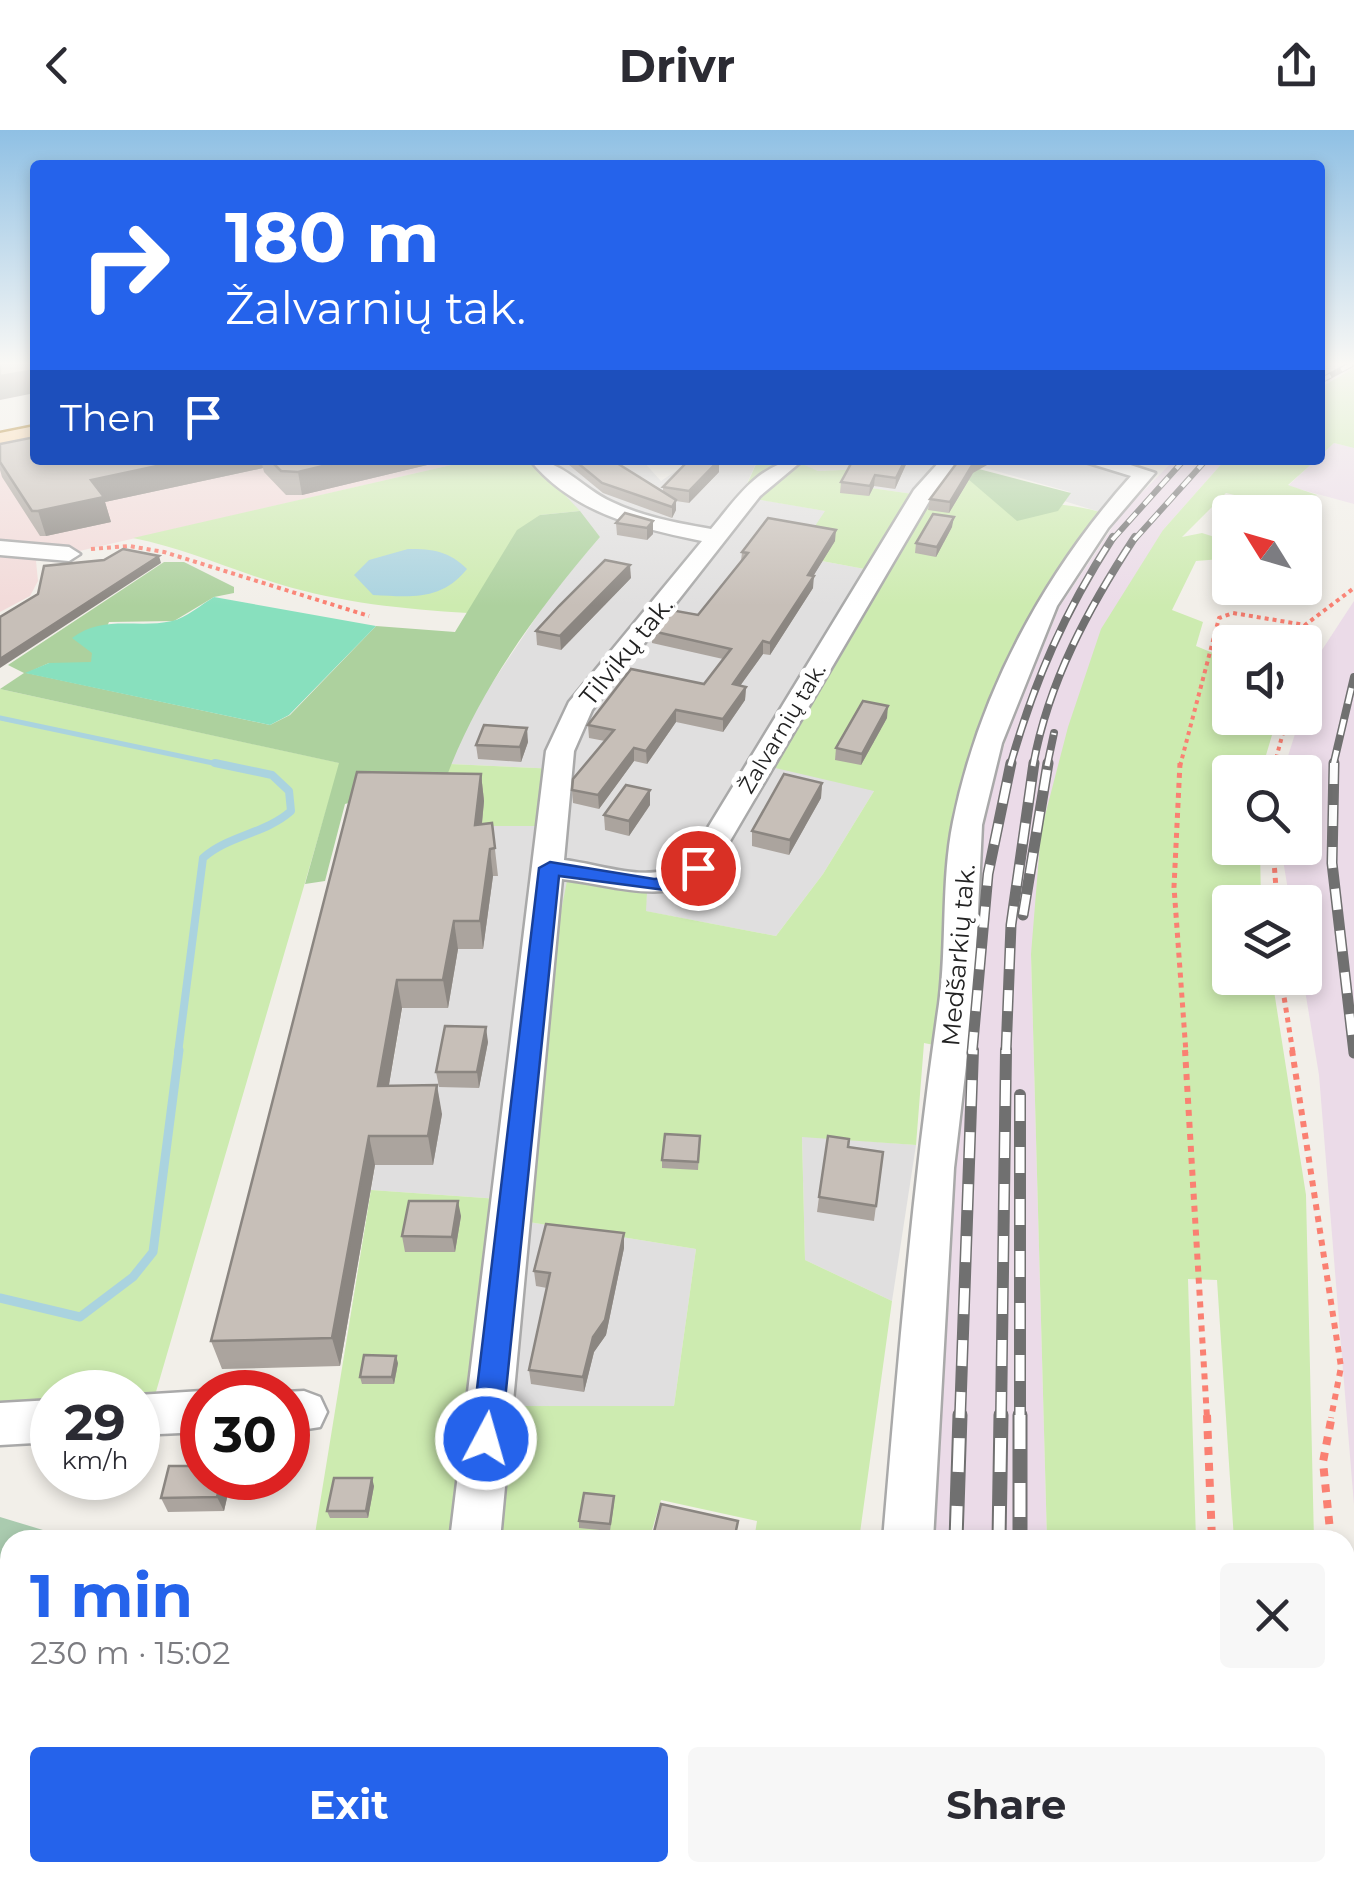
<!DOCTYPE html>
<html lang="en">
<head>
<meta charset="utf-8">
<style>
	body { margin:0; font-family:Montserrat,sans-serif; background:#f7f7f7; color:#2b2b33; height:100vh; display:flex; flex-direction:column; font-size:38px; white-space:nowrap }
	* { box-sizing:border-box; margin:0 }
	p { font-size:32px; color:#7c7c81 }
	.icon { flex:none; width:55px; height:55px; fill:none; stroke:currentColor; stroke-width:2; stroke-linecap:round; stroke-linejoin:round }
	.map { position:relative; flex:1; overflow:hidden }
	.side { position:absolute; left:0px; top:1400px; width:1355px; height:352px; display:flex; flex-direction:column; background:#fff; border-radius:30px 30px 0 0; box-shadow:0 5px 15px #0003 }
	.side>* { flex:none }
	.guide { position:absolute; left:30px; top:30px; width:1295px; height:305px; border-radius:10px; box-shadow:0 5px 15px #0003; background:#2563eb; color:#fff; overflow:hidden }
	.needle { width:65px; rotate:307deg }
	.controls { position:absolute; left:1212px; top:365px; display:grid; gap:20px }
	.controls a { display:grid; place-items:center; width:110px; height:110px; border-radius:10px; background:#fff; box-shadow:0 5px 15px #0003; font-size:50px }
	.speed { position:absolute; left:30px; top:1240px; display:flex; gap:20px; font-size:50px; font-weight:700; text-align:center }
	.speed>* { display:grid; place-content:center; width:130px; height:130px; border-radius:50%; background:#fff; box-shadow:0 5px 15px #0003; line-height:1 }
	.speed small { font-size:25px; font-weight:400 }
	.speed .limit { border:15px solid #d22; background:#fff; color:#111 }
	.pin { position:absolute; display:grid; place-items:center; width:85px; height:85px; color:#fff; margin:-42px; border:5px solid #fff; border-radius:50%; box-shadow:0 2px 10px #0007 }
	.me { position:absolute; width:110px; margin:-55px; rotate:6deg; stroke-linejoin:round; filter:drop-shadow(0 0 8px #0008) }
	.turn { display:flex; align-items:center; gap:35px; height:210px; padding:0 30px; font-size:45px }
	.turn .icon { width:130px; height:130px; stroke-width:2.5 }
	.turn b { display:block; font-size:70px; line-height:85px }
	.then { display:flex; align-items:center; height:95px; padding:0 30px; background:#0003; gap:20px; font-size:38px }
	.round { display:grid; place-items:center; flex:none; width:105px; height:105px; border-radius:10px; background:#f7f7f7 }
	.summary { display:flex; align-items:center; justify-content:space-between; height:170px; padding:0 30px }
	h1 { font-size:60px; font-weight:700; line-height:75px; color:#2563eb }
	.action { display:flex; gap:20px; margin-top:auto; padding:20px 30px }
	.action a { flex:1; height:115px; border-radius:10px; background:#2563eb; color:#fff; font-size:40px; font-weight:700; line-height:115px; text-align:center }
	.action a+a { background:#f7f7f7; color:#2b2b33 }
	header { display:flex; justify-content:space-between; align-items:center; height:130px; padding:0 30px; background:#fff; font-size:45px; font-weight:700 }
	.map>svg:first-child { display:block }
	.residential { fill:#e0dfdf }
	.commercial { fill:#f2dad9 }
	.industrial { fill:#ebdbe8 }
	.grass { fill:#cdebb0; fill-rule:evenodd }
	.forest { fill:#add19e }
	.cemetery { fill:#aacbaf }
	.pitch { fill:#88e0be }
	.water { fill:#aad3df }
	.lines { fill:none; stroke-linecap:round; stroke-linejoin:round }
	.stream-far2 { stroke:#aad3df; stroke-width:5 }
	.stream-far1 { stroke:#aad3df; stroke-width:8 }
	.stream { stroke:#aad3df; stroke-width:9 }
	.minor-casing { stroke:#a9a9a9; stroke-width:5 }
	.major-casing { stroke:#a06b00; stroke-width:5 }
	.path-far3 { stroke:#fa8072; stroke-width:4; stroke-dasharray:4 4; stroke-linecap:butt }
	.path-far2 { stroke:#fa8072; stroke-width:5; stroke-dasharray:5 5; stroke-linecap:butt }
	.path-far1 { stroke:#fa8072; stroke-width:6; stroke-dasharray:6 6; stroke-linecap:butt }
	.path { stroke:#fa8072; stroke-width:8; stroke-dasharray:8 8; stroke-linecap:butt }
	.minor { fill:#fff; fill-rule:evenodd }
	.major { fill:#fcd6a4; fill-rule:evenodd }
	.rail-far4-casing { stroke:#707070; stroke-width:6 }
	.rail-far3-casing { stroke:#707070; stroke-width:8 }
	.rail-far2-casing { stroke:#707070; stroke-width:11 }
	.rail-far1-casing { stroke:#707070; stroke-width:12 }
	.rail-casing { stroke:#707070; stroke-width:15 }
	.rail-far4 { stroke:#fff; stroke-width:4; stroke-dasharray:12; stroke-linecap:butt }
	.rail-far3 { stroke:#fff; stroke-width:5; stroke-dasharray:16; stroke-linecap:butt }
	.rail-far2 { stroke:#fff; stroke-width:8; stroke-dasharray:21; stroke-linecap:butt }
	.rail-far1 { stroke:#fff; stroke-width:9; stroke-dasharray:26; stroke-linecap:butt }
	.rail { stroke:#fff; stroke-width:11; stroke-dasharray:34; stroke-linecap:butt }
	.wall { fill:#aba49e }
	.shaded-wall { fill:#8b8681 }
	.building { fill:#c7bfb8; stroke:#8b8681; stroke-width:2.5 }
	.route { fill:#2563eb; stroke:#184099; stroke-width:2.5 }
	.labels { text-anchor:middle; stroke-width:10; stroke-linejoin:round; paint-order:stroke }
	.far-street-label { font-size:22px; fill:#222; stroke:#fff }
	.street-label { font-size:25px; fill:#222; stroke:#fff }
</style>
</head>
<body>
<header><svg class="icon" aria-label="back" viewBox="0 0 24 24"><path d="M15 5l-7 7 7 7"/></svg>Drivr<svg class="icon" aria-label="share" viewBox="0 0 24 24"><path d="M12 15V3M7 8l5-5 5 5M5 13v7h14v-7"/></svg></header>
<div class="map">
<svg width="1354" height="1751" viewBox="0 0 1354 1751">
	<rect width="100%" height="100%" fill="#f2efe9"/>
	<g class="residential">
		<polygon points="532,330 642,330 661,351 692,330 752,330 757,331 744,360 750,368 826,381 795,426 870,440 874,661 823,744 776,806 645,781 647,763 512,1070 371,1060 434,696 552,696 558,639 450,634 476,577 555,459 600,407"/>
		<polygon points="936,330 913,364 856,356 864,339 818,341 789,332"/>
		<polygon points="957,330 1077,330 1134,346 1100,382 1064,371 1070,362"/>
		<polygon points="802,1006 916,1015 892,1171 805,1130"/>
		<polygon points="510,1089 696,1119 674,1276 489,1276"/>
	</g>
	<polygon class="commercial" points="0,314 35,330 473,330 36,431 38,451 30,466 0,482"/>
	<g class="industrial">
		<polygon points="1334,313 1354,318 1354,374 1288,356"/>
		<polygon points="1174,330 1225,330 1163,400 1031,824 1047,1410 935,1410 944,1148 974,744 982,694 1010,595 1060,476 1121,384"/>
		<polygon points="1354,471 1354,1375 1319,945 1303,848 1305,772 1290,772 1281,718 1305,718 1305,642 1283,642 1300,588 1305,588 1305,571 1320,523"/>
		<rect x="921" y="1743" width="135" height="8"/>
	</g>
	<g class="grass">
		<polygon points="1354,238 1354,318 1334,313 1320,326 1320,258"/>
		<path d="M473 330H532L580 381 540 385 468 483C403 479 342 473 279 454 229 439 184 418 133 408Z"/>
		<polygon points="752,330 793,330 818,341 866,339 857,356 913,364 870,440 795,426 825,381 749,368 744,361 757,332"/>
		<path d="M1225 330H1316L1288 355 1317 365 1306 372 1289 371 1284 377 1226 363 1182 407 1202 403 1221 409 1228 420 1221 429 1196 431 1172 480 1203 492 1196 516 1213 523 1219 509C1243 498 1256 498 1278 512H1230V588H1277L1261 642H1230V718H1260L1261 772H1230V848H1272L1306 1065 1314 1410H1234L1217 1150 1188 1149 1196 1410H1047L1031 824 1041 701 1068 597 1101 499 1163 400Z"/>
		<path d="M968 349C1005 376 1056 369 1100 382L1059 439 1014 517 973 629 944 917 924 913 916 1015 802 1007 805 1130 892 1171 859 1410H754L757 1391 661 1370 649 1410H314L371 1060 512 1070 522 981 567 751 647 763 646 781 776 806 823 744 874 661 771 637 925 360ZM510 1089 696 1119 674 1276H490Z"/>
		<polygon points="0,559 340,633 153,1272 138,1273 138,1262 52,1262 52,1277 0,1280"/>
		<polygon points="450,634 558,639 553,696 434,696"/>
		<polygon points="1345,1612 1354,1658 1354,1751 1258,1751 1257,1743 1345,1742"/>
		<polygon points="61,1742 823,1742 823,1743 822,1751 58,1751"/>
		<polygon points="1056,1743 1206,1743 1207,1751 1056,1751"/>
	</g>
	<g class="forest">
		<polygon points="975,338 1071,363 1058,381 1017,391 968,349"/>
		<path d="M580 381 600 407C534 484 471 570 439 668L362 669 345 674 325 751 305 754 339 633 0 559 24 543 8 535 164 432H184L234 457V463L214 467 174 491 109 492 91 533H49L27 543 270 595 290 585 376 496 455 502 517 400 540 385Z"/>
	</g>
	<polygon class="cemetery" points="0,1387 76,1410 10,1410 10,1583 0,1581"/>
	<path class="pitch" d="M214 467 376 496 289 585 270 595 25 543 49 533 91 532 92 523 72 508C104 484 137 499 172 491 186 488 202 474 214 467Z"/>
	<path class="water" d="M408 419C433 419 449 421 467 439 441 471 411 467 373 465L354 445 369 430Z"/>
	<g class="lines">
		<polyline class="stream-far2" points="0,588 227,636"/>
		<path class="stream-far1" d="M178 923 203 728C229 705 265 704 291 681L289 661 272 645 215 633"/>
		<polyline class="stream" points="0,1168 80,1187 133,1147 153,1122 179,920"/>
		<defs>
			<g id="minor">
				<path d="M530 330C563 330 581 358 612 372 643 387 677 393 711 399 736 369 761 330 803 330L760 366 592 580 574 621 564 730C606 735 649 755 687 732L914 360 941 330H962L934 363 710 745C661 776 615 755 562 749L500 1410H450L546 621 569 572 702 411C638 398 573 383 530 330Z"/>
				<path d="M1079 330H1115L1155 343 1108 398 1057 476 1002 613 982 695 974 867 954 1038 933 1410H883C898 1231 913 1052 939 874 947 815 941 751 953 692 979 563 1044 443 1131 346Z"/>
				<polygon points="0,411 69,417 80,424 69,431 0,425"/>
				<polygon points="202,1261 202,1302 138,1305 138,1265"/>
				<polygon points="304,1261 320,1267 327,1282 320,1297 288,1302 285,1262"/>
				<polygon points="52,1270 52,1312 0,1315 0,1273"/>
				<rect x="860" y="1742" width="58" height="9"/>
			</g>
			<polygon id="major" points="35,296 35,312 0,319 0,303"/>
		</defs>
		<use href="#minor" class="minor-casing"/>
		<use href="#major" class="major-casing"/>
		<g class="path-far3">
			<polyline points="91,419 129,416 164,422 369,486"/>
			<polyline points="1304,512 1305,495 1354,458"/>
			<polyline points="1180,636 1219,488 1233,483 1305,495"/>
			<polyline points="1274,636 1287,588"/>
		</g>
		<g class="path-far2">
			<polyline points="1180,633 1174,757 1186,923"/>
			<polyline points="1272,642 1274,633"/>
			<polyline points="1273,718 1277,772"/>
			<polyline points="1281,848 1293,923"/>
		</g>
		<g class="path-far1">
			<polyline points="1185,920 1207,1288"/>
			<polyline points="1292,920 1341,1237 1331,1288"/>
		</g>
		<g class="path">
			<polyline points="1207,1285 1212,1410"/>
			<polyline points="1331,1410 1323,1332 1332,1285"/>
			<polyline points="1345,1499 1354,1540"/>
			<polyline points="325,1742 330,1751"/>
			<polyline points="1227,1742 1227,1751"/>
		</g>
		<use href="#minor" class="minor"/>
		<use href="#major" class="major"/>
		<defs>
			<g id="rail-far4">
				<polyline points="1320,251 1354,233"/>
				<polyline points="1112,410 1184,330"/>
				<polyline points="1134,410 1206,330"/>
			</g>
			<g id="rail-far3">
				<path d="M1010 636C1035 549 1064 483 1113 407"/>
				<path d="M1033 636C1048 552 1089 477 1135 407"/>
				<polyline points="1047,636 1054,603"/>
				<polyline points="1333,636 1354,547"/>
			</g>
			<g id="rail-far2">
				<polyline points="1334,633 1332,733 1354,923"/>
				<polyline points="1023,785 1048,633"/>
				<polyline points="972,923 988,744 1011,633"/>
				<polyline points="1006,923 1011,795 1034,633"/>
			</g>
			<g id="rail-far1">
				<polyline points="1020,965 1020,1288"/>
				<polyline points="960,1288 973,920"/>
				<polyline points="1001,1288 1006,920"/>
			</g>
			<g id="rail">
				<polyline points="1020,1285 1020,1410"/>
				<polyline points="956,1410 960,1285"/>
				<polyline points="999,1410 1001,1285"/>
				<polyline points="943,1742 943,1751"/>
				<polyline points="997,1742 997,1751"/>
				<polyline points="1020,1742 1020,1751"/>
			</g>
		</defs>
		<use href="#rail-far4" class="rail-far4-casing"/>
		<use href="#rail-far3" class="rail-far3-casing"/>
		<use href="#rail-far2" class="rail-far2-casing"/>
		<use href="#rail-far1" class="rail-far1-casing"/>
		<use href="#rail" class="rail-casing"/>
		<use href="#rail-far4" class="rail-far4"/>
		<use href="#rail-far3" class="rail-far3"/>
		<use href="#rail-far2" class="rail-far2"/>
		<use href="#rail-far1" class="rail-far1"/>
		<use href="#rail" class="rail"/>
	</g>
	<g class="wall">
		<polygon points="0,314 35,330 448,330 302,365 286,365 264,342 263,338 105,372 111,392 46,406 40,406 2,347 0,340"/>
		<polygon points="563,330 612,330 663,361 663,357 719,342 689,373 676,371 676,380 672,388 603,363"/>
		<polygon points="846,330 908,330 895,359 874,356 869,366 840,363 841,352 851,334"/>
		<polygon points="973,343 949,383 928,380 930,369"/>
		<polygon points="653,391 653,404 647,410 617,405 616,393"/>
		<polygon points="952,397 936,427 915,423 916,413"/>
		<polygon points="835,411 813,446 813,458 770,525 763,524 740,556 746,557 745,570 723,602 676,592 647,634 634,631 599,679 573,673 572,660 605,611 589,608 588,595 704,554 723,529 652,513 652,501 698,485 741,431 742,422"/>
		<polygon points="631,448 561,520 537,515 536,501"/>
		<polygon points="887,588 861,635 835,630 836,618"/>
		<polygon points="528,612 521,632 478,629 476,615"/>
		<polygon points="481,644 484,671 482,694 492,693 498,746 493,746 483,819 458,819 448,878 402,878 389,955 442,984 433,1035 375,1035 340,1236 222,1239 211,1211"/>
		<polygon points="822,653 821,668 789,725 752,716 752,701"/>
		<polygon points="650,675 629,706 605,700 604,685"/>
		<polygon points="488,912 479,958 439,957 436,942"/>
		<polygon points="700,1006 698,1040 662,1038 662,1030"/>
		<polygon points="848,1017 876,1076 874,1091 817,1082 819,1067"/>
		<polygon points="461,1086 455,1122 405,1122 402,1106"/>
		<polygon points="624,1103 624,1118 606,1205 594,1222 584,1262 531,1254 529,1240 547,1158 536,1156 534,1141"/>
		<polygon points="398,1233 394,1254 362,1254 360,1247"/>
		<polygon points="231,1350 224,1381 168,1382 161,1368"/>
		<polygon points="374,1356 368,1388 330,1388 327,1381"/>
		<polygon points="614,1373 610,1401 579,1398 579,1391"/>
	</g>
	<g class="shaded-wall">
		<polygon points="35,240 35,263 0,270 0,246"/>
		<polygon points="185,330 261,330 263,338 105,372 111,392 46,406 38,381 91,350"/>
		<polygon points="348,330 448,330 302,365 298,342"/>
		<polygon points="719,330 719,342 689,373 689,361"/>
		<polygon points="905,330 908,330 895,359 896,348"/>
		<polygon points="978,330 996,330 973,343 949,383 950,372 974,332"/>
		<polygon points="875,345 874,356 869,366 870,356"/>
		<polygon points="676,370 676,380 672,388 672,377"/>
		<polygon points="954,387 952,397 936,427 937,417"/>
		<polygon points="653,391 653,404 647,410 647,398"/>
		<polygon points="836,400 835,411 809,453 814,446 813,458 770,525 770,513 808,445"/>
		<polygon points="159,426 161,433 0,538 0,529"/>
		<polygon points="630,435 631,448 561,520 560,506"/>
		<polygon points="763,511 763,524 732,567 733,554"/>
		<polygon points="746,557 745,570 723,602 723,589"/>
		<polygon points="888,576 887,588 861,635 862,624"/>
		<polygon points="676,580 676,592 647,634 646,621"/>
		<polygon points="527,598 528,612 521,632 520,617"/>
		<polygon points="634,618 634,631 599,679 598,665"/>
		<polygon points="481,644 484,671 479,722 475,695"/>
		<polygon points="822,653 821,668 789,725 790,710"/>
		<polygon points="650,660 650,675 629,706 629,691"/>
		<polygon points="490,719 493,746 483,819 480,791"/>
		<polygon points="454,791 458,819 448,878 443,850"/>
		<polygon points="397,850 402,878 384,984 378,956"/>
		<polygon points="486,897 488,912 479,958 477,942"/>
		<polygon points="437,955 442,984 433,1035 428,1006"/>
		<polygon points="369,1006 375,1035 340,1236 332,1208"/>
		<polygon points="458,1071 461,1086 455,1122 452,1107"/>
		<polygon points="624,1103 624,1118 606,1205 594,1222 584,1262 583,1247 593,1207"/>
		<polygon points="396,1226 398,1233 394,1254 392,1247"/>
		<polygon points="222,1348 230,1348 231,1350 224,1381 217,1367"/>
		<polygon points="372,1348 374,1356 368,1388 366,1381"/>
	</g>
	<g class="building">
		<polygon points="0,231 35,231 35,240 0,246"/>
		<polygon points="35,307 35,330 185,330 91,350 104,367 38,381 32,381 0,332 0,314"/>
		<polygon points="270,330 348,330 298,342 281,341"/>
		<polygon points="574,330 612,330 676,370 672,377 602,353"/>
		<polygon points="689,330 719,330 689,361 663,357"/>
		<polygon points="853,330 905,330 896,348 875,345 870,356 841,352"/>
		<polygon points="959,330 978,330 974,332 950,372 930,369"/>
		<polygon points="625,383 653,391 647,398 616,393"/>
		<polygon points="933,384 954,387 937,417 916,413"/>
		<polygon points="768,388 836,400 808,445 814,446 770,513 763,511 733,554 746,557 723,589 676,580 646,621 634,618 598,665 572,660 573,649 614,600 588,595 631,539 704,554 731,519 652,501 671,480 698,485 748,423 742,422"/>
		<polygon points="123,419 159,426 0,529 0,487 38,464 44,436 104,430"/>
		<polygon points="605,430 630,435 560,506 536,501 559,476"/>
		<polygon points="863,571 888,576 862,624 836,618"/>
		<polygon points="484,595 527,598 520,617 476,615"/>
		<polygon points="357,642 481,644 475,695 492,693 495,718 490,719 480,791 454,791 443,850 397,850 378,956 437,955 428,1006 369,1006 332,1208 211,1211"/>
		<polygon points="784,644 822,653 790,710 752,701"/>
		<polygon points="626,655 650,660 629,691 604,685"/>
		<polygon points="445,896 486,897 477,942 436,942"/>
		<polygon points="665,1004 700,1006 698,1032 662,1030"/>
		<polygon points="828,1006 849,1009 848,1017 883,1022 876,1076 819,1067"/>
		<polygon points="409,1071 458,1071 452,1107 402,1106"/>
		<polygon points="546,1094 624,1103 605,1190 593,1207 583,1247 529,1240 550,1143 534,1141"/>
		<polygon points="364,1225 396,1226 392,1247 360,1247"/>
		<polygon points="169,1336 202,1336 202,1348 222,1348 217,1367 161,1368"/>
		<polygon points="334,1348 372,1348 366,1381 327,1381"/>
		<polygon points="584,1363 614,1366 610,1394 579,1391"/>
		<polygon points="661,1374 738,1391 734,1410 652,1410"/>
	</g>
	<linearGradient id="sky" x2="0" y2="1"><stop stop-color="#8fc0e4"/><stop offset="0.49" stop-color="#f9f8f5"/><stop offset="1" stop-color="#f9f8f5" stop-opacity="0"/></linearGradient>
	<rect width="1354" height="476" fill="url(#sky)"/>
	<polygon class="route" points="550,732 654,749 667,748 698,732 709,738 672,761 559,746 501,1309 496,1319 486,1323 475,1319 471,1309 539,738"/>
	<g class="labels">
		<g class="far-street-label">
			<text transform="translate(782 598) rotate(-59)" y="8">Žalvarnių tak.</text>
		</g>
		<g class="street-label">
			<text transform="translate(626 521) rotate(-51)" y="9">Tilvikų tak.</text>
			<text transform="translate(958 825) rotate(-85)" y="9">Medšarkių tak.</text>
		</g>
	</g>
</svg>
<div class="controls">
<a><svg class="needle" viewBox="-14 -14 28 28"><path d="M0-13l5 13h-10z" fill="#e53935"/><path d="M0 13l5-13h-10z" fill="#7c7c81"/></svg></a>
<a><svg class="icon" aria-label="sound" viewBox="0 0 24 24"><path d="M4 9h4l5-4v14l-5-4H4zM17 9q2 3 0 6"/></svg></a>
<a><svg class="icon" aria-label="search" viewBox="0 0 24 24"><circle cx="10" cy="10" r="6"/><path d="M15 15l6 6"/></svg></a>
<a><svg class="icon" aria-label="layers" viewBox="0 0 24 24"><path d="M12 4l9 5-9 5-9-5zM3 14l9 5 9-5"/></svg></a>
</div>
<div class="speed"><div>29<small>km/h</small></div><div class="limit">30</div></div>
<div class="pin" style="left:698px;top:738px;background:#d93025"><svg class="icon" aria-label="arrive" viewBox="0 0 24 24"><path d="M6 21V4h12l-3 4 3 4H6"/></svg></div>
<svg class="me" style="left:486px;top:1309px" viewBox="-20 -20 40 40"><circle r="17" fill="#2563eb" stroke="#fff" stroke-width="3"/><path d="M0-11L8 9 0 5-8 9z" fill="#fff"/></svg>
<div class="guide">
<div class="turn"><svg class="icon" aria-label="right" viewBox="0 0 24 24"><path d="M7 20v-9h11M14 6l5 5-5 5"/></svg><div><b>180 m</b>Žalvarnių tak.</div></div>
<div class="then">Then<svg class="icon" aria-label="arrive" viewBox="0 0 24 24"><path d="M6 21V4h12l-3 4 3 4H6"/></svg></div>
</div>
<section class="side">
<div class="summary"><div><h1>1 min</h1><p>230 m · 15:02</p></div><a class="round"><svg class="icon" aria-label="close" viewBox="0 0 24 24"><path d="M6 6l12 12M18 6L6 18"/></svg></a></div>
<div class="action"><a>Exit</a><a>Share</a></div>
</section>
</div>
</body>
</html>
